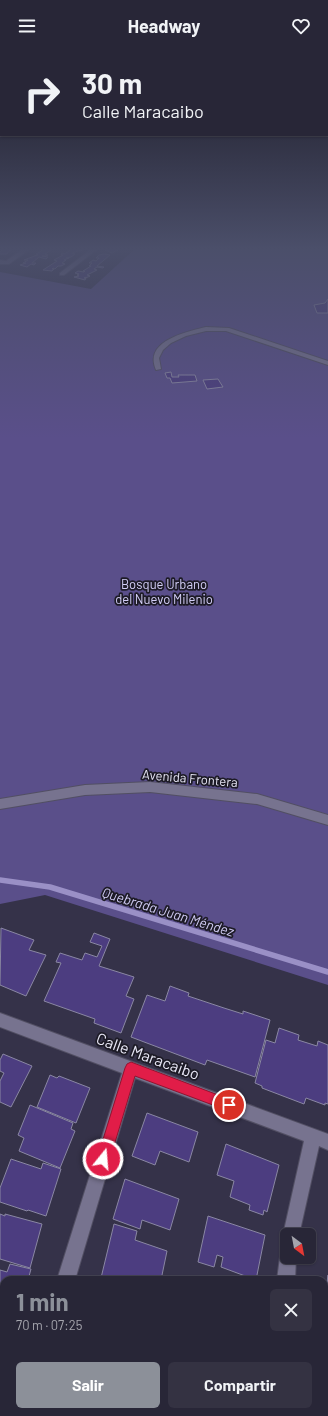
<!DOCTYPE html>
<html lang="es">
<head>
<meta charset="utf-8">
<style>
	body { margin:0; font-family:Barlow,sans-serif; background:#343242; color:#f1f3f6; height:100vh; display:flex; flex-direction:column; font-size:15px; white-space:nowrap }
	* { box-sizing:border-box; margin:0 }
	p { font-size:13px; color:#a5a5ad }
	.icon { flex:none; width:22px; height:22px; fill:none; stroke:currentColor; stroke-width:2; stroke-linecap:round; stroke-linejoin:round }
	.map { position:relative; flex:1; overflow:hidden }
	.details { position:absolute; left:0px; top:1224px; width:328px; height:140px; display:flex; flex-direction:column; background:#282637; border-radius:12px 12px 0 0; box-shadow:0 1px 3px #0004,0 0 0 1px #444352 }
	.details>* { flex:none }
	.banner { position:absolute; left:0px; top:0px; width:328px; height:84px; box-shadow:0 1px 3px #0004,0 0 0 1px #444352; background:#282637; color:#f1f3f6; overflow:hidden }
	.needle { width:26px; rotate:148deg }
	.buttons { position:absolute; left:280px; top:1176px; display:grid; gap:8px }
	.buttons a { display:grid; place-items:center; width:36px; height:36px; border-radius:6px; background:#282637; box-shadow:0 1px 3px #0004,0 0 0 1px #444352; font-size:20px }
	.pin { position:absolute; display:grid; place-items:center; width:34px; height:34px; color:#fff; margin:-17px; border:2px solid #fff; border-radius:50%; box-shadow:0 1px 4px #0007 }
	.me { position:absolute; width:44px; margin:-22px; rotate:17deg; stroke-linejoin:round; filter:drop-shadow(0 0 3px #0008) }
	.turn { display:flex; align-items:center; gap:14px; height:84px; padding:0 16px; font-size:18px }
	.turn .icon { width:52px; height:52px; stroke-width:2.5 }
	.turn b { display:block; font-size:28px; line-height:34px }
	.round { display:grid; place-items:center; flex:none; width:42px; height:42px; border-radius:6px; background:#343242 }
	.summary { display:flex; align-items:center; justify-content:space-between; height:68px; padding:0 16px }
	h1 { font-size:24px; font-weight:700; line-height:30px; color:#8c9099 }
	.button { display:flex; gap:8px; margin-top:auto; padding:8px 16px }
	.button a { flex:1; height:46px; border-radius:6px; background:#8c9099; color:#fff; font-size:16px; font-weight:700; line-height:46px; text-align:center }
	.button a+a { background:#343242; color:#f1f3f6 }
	header { display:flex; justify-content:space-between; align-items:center; height:52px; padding:0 16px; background:#282637; font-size:18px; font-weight:700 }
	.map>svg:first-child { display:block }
	.green { fill:#5a4f8a }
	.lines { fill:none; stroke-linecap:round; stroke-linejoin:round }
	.stream { stroke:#9a90c6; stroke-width:5.5 }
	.building { fill:#4c3d80; stroke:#8a87a3 }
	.minor-casing { stroke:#524f63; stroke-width:2 }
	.minor { fill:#77738f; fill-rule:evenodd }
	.route { fill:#e11d48; stroke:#92132f }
	.labels { text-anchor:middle; stroke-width:3.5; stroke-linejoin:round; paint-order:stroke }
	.park-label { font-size:13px; fill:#d3cef6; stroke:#1d1b26 }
	.street-label { font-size:13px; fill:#e8e7f6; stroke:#1d1b26 }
	.water-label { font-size:14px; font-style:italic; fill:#cfcaf2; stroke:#1d1b26 }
	.near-street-label { font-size:16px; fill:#e8e7f6; stroke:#1d1b26 }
</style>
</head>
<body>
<header><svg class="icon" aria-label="menu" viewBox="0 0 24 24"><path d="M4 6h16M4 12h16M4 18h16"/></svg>Headway<svg class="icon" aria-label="heart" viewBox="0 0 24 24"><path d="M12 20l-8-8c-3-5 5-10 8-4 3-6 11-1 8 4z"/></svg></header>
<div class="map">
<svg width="328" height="1364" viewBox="0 0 328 1364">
	<rect width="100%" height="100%" fill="#353249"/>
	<polygon class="green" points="137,195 328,195 328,933 45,843 0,852 0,220 91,237"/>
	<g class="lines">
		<polyline class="stream" points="0,828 50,835 328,920"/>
	</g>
	<g class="building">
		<polygon points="5,195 17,195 11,197 7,202 0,202 0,200 7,195"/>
		<polygon points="47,195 56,195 45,202 48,203 46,204 42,204 48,205 46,207 39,205 32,211 36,211 34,213 31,212 27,215 20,213 26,211 23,211 28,208 24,208 37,203 38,203 36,202 48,195"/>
		<polygon points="76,195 85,197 75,200 72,201 75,202 71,205 66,206 69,206 64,208 66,208 62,211 65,212 61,214 58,214 55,217 53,216 52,217 54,217 52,219 43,218 57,209 54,208 63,203 61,203 62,201 64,202"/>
		<polygon points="113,195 123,195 112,201 105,198"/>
		<polygon points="104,202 110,203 97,214 104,215 103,216 97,215 94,217 97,218 87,223 90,224 88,225 84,226 86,226 85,228 74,225 79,224 77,223 79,222 75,221 78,219 84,220 85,219 83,219 91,214 89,214 92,211 89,211 93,208 96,209 99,206 96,206 99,203"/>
		<polygon points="328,247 328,261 317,261 314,253 325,251"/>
		<polygon points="171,320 172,325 179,325 178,323 195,323 197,329 172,331 170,326 167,326 165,321"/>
		<polygon points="218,327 223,335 207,337 203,328"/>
		<polygon points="1,876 34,888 29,898 46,903 26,944 0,933"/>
		<polygon points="94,881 110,887 99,914 134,925 126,944 134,947 121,981 94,971 95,967 44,949 61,911 56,910 60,901 82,908 85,901 97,905 102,894 90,890"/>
		<polygon points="170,934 189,941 188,944 224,956 243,962 243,959 270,968 255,1025 207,1008 205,1013 131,985 147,943 165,949"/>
		<polygon points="279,976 299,983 298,988 317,994 318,989 328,993 328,1052 325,1051 325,1053 306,1046 304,1052 262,1036 262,1034 255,1031 266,988 275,991"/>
		<polygon points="3,1002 32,1014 11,1055 0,1050 0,1029 4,1021 0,1019 0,1008"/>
		<polygon points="50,1023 57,1026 59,1024 90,1036 76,1071 37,1055"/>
		<polygon points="30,1053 73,1071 71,1077 75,1079 60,1116 19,1099 24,1086 18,1083"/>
		<polygon points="147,1061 198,1080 189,1110 160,1099 155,1113 132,1104"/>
		<polygon points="226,1092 279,1113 267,1160 264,1158 263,1163 249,1158 250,1153 230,1145 234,1129 217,1123"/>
		<polygon points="11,1107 41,1117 43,1111 61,1117 46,1164 28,1158 27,1159 0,1150 0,1136"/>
		<polygon points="125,1127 179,1147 170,1178 142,1168 140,1177 113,1167"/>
		<polygon points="0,1162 5,1164 5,1162 42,1172 30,1216 0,1207"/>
		<polygon points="208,1164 265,1183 256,1228 221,1215 223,1205 217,1203 214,1215 198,1210"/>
		<polygon points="114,1172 137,1179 135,1188 167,1199 161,1228 109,1228 101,1226"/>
		<polygon points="10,1212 31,1217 28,1228 4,1228 4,1269 0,1268 0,1218 7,1220"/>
		<polygon points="328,1223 328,1254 324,1253"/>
		<polygon points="324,1257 328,1258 328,1313 324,1312"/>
		<polygon points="0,1270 4,1271 4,1323 2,1334 0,1333"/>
		<polygon points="324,1320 328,1321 328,1364 318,1364 318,1360 324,1360"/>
		<polygon points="0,1334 4,1335 0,1359"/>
		<polygon points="74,1360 112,1360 130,1363 130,1364 73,1364"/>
		<rect x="185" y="1360" width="56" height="4"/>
	</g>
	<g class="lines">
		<defs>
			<g id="minor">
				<polygon points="26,195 33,195 9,212 0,212 0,208 6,209"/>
				<polygon points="94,195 100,195 64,223 60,223 60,221"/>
				<path d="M206 275 229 276 328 309V313L226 279H206L186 284 171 291 163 298 159 306 161 317 156 318C143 289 186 280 206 275Z"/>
				<polygon points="150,730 257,742 328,763 328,773 257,752 150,740 85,743 0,757 0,747 85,733"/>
				<polygon points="0,961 328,1082 328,1098 319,1094 299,1183 287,1183 287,1190 283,1183 304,1089 135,1026 75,1228 57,1228 122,1021 0,975"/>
				<polygon points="287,1197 287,1205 296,1205 295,1228 277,1228 280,1205 282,1199"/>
				<polygon points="32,1360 50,1360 49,1364 31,1364"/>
				<rect x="264" y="1360" width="18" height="4"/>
			</g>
		</defs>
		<use href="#minor" class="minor-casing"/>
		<use href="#minor" class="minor"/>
	</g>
	<linearGradient id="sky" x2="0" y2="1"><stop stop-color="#1d1c28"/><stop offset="0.51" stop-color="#4b4f6a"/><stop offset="1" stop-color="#4b4f6a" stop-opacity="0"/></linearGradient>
	<rect width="328" height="386" fill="url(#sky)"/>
	<polygon class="route" points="131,1010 234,1049 236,1053 234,1058 229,1059 135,1024 110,1107 108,1112 103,1114 99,1112 97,1107 125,1016 127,1012"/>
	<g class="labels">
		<g class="park-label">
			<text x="164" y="537">Bosque Urbano<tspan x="164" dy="15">del Nuevo Milenio</tspan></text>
		</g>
		<g class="street-label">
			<text transform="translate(190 726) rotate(5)" y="5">Avenida Frontera</text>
		</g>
		<g class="water-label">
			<text transform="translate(168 860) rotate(17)" y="5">Quebrada Juan Méndez</text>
		</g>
		<g class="near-street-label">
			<text transform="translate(148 1004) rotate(20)" y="6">Calle Maracaibo</text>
		</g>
	</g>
</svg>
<div class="buttons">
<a><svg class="needle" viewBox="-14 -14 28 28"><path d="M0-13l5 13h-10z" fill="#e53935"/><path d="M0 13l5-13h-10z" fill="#a5a5ad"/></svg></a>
</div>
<div class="pin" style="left:229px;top:1053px;background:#d93025"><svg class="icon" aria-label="arrive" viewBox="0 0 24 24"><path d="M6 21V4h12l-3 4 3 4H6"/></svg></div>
<svg class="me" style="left:103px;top:1107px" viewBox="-20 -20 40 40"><circle r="17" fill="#e11d48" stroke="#fff" stroke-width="3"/><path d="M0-11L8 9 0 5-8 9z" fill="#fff"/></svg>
<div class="banner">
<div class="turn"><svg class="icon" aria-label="right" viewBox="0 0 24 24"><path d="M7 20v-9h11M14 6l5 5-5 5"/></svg><div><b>30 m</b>Calle Maracaibo</div></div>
</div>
<section class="details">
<div class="summary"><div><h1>1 min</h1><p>70 m · 07:25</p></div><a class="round"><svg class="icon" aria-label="close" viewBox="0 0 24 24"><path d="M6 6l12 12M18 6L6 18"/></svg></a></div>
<div class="button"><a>Salir</a><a>Compartir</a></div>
</section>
</div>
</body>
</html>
